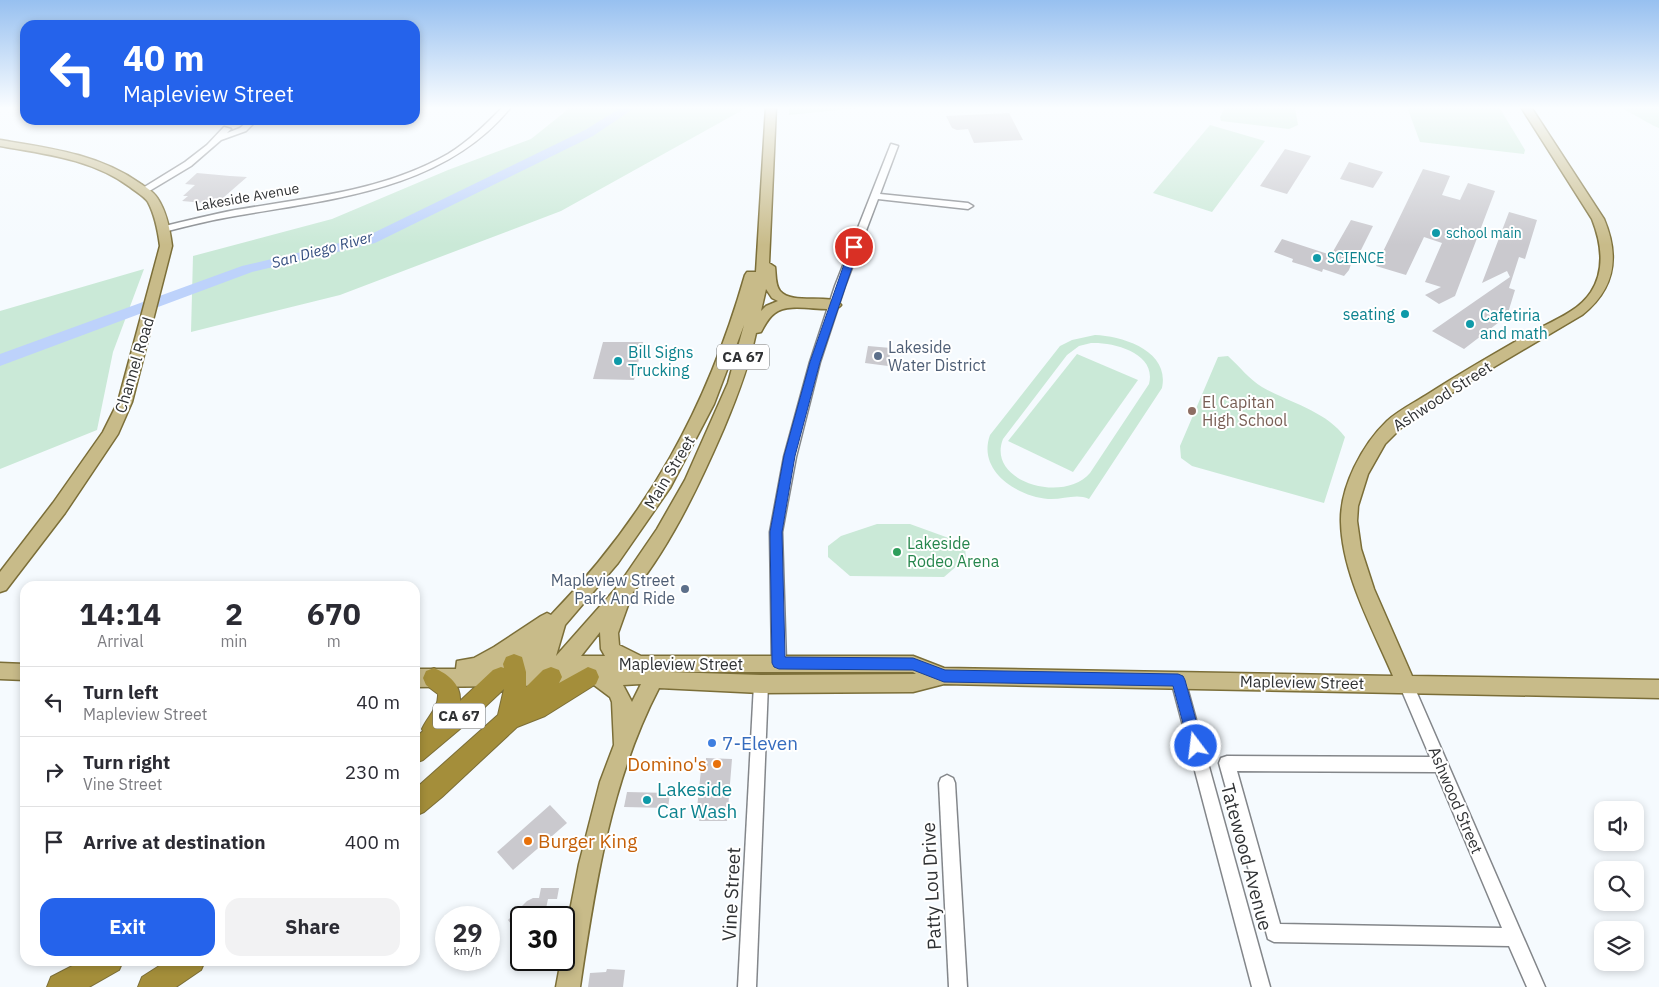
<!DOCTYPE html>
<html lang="en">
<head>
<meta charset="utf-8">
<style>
	body { margin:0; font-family:"IBM Plex Sans",sans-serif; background:#f2f2f3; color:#2b2b33; height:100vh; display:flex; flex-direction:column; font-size:19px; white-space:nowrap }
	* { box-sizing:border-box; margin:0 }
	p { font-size:16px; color:#7c7c81 }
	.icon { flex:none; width:28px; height:28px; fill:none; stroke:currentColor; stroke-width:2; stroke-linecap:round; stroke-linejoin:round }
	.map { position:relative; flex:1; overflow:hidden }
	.sheet { position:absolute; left:20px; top:581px; width:400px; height:385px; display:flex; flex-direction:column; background:#fff; border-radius:15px; box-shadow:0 2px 8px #0003 }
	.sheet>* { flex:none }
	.top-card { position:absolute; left:20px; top:20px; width:400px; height:105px; border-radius:15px; box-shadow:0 2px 8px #0003; background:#2563eb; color:#fff; overflow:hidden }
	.tools { position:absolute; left:1594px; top:801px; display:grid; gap:10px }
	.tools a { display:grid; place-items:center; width:50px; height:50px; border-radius:10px; background:#fff; box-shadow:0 2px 8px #0003; font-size:25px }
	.speed { position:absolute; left:435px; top:906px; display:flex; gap:10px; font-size:25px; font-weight:700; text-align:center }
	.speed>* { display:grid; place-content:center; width:65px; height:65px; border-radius:50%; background:#fff; box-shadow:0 2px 8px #0003; line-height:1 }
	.speed small { font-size:12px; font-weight:400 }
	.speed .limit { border:2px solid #111; border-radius:8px; background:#fff; color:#111 }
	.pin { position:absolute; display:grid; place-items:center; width:42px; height:42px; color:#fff; margin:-21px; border:2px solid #fff; border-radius:50%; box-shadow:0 1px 5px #0007 }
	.me { position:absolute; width:55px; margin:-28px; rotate:345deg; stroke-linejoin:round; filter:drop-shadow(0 0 4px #0008) }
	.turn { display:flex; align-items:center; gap:18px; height:105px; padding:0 20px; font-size:22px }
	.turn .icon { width:65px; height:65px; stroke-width:2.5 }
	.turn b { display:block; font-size:35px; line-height:42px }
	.eta { display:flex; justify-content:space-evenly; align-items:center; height:85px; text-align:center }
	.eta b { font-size:30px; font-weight:800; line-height:35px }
	.primary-button { display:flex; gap:10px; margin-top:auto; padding:10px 20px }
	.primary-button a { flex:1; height:58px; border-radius:15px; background:#2563eb; color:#fff; font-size:20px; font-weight:800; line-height:58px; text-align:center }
	.primary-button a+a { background:#f2f2f3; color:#2b2b33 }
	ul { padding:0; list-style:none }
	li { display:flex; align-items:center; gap:15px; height:70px; padding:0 20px; border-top:1px solid #e1e1e2 }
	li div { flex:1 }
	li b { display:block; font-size:19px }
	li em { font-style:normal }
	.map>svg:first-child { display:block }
	.green { fill:#cae9d7; fill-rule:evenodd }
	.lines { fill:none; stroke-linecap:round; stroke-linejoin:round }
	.river { fill:#bdd2fb; fill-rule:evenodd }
	.building { fill:#cac9ce }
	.minor-casing { stroke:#83868a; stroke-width:3 }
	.major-casing { stroke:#7b6e38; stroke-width:3 }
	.highway-casing { stroke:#7b6e38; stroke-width:2 }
	.minor { fill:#fff; fill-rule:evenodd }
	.major { fill:#c8bb89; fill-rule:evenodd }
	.highway { fill:#a48e3a; fill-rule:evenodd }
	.route { fill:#2563eb; stroke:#184099 }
	.culture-dot { fill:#0f9aa8; stroke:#fff; stroke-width:2 }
	.service-dot { fill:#5c6f8a; stroke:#fff; stroke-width:2 }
	.education-dot { fill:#8d6e63; stroke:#fff; stroke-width:2 }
	.leisure-dot { fill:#2e9e5b; stroke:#fff; stroke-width:2 }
	.shop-dot { fill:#3f7fe0; stroke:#fff; stroke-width:2 }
	.food-dot { fill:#e8710a; stroke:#fff; stroke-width:2 }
	.labels { text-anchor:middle; stroke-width:4; stroke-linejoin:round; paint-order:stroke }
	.far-street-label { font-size:14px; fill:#303234; stroke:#fff }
	.far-culture-label { font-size:14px; fill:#0d838f; stroke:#fff; text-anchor:start }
	.far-water-label { font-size:15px; font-style:italic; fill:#334d7f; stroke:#fff }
	.shield { fill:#fff; stroke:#6e7071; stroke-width:1 }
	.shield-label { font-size:15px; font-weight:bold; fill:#303234 }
	.culture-label { font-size:16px; fill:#0d838f; stroke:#fff; text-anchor:start }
	.service-label { font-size:16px; fill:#4e5e75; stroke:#fff; text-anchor:start }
	.street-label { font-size:16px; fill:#303234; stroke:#fff }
	.education-label { font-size:16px; fill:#785e54; stroke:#fff; text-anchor:start }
	.leisure-label { font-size:16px; fill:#27864d; stroke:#fff; text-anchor:start }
	.near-shop-label { font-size:19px; fill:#366cbe; stroke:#fff; text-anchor:start }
	.near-food-label { font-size:19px; fill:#c56008; stroke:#fff; text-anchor:end }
	.near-culture-label { font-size:19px; fill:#0d838f; stroke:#fff; text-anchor:start }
	.near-street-label { font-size:19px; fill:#303234; stroke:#fff }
</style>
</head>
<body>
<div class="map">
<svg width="1659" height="987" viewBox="0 0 1659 987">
	<rect width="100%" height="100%" fill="#f5fafe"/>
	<g class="green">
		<polygon points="571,107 748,107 561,211 340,295 191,332 193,256 332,219 448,170 531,139"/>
		<polygon points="789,107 867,107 789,115"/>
		<polygon points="1225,107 1295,107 1298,125 1289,129 1221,121 1220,117"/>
		<polygon points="1407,107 1499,107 1525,150 1524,154 1420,142"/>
		<polygon points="1620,107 1659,107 1659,128 1654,126"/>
		<polygon points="1210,125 1265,141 1212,212 1153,193"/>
		<polygon points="144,269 113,352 97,430 0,469 0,311"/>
		<path d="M1095 335C1123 336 1170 351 1162 388L1089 499C1076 493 1063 500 1048 499 1017 496 977 471 990 435L1060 346 1072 340ZM1091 343C1114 342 1157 353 1149 384L1090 473C1064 504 986 482 1003 439L1067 355 1079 346Z"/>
		<polygon points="1077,354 1138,380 1073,472 1008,441"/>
		<path d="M1228 356C1239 366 1250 380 1262 387 1290 403 1326 411 1345 437L1324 503 1192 466 1181 458 1180 446 1218 357Z"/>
		<polygon points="877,524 910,524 957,541 965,547 966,558 944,577 850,576 828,557 828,546 841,536"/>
	</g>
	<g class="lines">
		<polygon class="river" points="622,107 636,107 593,136 375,243 252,272 0,366 0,354 242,266 365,237 585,130"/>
	</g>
	<g class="building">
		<polygon points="1009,113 1023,140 974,143 968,129 957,130 952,128 946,116"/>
		<polygon points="1285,149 1311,156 1287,194 1260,186"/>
		<polygon points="1349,162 1383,172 1373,188 1340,179"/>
		<polygon points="1423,169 1450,176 1442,195 1460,200 1468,183 1495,191 1455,296 1439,304 1425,295 1441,287 1425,282 1442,243 1424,237 1406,275 1376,266"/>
		<polygon points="197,173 230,176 247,177 216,204 182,201 188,196 183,196 195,185 185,184"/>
		<polygon points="1509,212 1537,220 1525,259 1519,257 1509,288 1515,290 1507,316 1464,349 1432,331 1510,277 1507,271 1482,283"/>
		<polygon points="1351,220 1373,226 1360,252 1356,250 1349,270 1344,276 1323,269 1322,272 1305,266 1292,262 1293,259 1274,252 1282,239 1331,255"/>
		<polygon points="603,342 643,342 634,380 593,379"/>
		<polygon points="868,346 891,348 888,366 865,363"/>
		<polygon points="706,758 732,759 727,821 699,821 700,818 696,818 702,760 706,760"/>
		<polygon points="627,792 670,793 668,808 624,807"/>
		<polygon points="550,805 567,823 513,870 497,852"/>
		<polygon points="541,888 559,888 557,899 548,899 544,918 521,918 521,937 508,920 527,901 533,898 539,898"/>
		<polygon points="607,969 625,970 623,987 588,987 590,973 606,972"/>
	</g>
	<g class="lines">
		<defs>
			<g id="minor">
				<path d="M503 107H511C444 190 332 199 235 216 211 220 187 226 164 232L159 229 161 227C185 221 210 215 235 210 307 198 384 191 448 154 469 141 486 124 503 107Z"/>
				<polygon points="249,120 257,120 246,131 221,140 191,166 146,193 143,194 138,191 185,162 207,145 224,127 231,129 227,133 240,128"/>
				<polygon points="891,144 898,146 880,194 968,203 973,206 968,209 878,199 845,286 820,362 796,457 782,532 786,663 784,668 779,669 774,668 772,663 770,532 784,457 810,362 835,286"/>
				<polygon points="1178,673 1183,675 1185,680 1270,987 1252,987 1171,680 1173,675"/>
				<polygon points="761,677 766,679 768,684 756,987 738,987 754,684 756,679"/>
				<path d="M1406 677 1411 679 1413 684 1545 987H1527L1509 946 1274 942 1268 939 1219 763 1221 758 1227 756 1430 757 1399 684 1401 679ZM1237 771 1436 772 1502 928 1280 924Z"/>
				<polygon points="947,775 953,778 955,783 967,987 949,987 939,783 941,778"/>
			</g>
			<g id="major">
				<path d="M766 107H776L769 263 775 267C776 274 775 285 780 291 793 306 831 292 841 305 833 316 792 300 775 313 768 318 765 325 761 332L756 333C749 366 737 397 724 428 698 488 668 551 626 601L628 605 618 633 619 645 641 656H913L944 668 1393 676C1373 629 1342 574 1341 522 1340 487 1362 445 1387 421 1399 410 1414 403 1428 394 1462 372 1497 352 1532 332 1552 321 1578 312 1591 292 1606 269 1601 242 1592 219L1521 107H1531L1604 219C1620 257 1615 289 1582 315L1472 380 1407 422 1385 444 1368 474 1358 506 1357 521 1361 549 1374 589 1412 676 1659 680V698L944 684 913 692 761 693 659 688C611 780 595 885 580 987H556L561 960H564V942L579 864 600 782 614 745 612 702 610 697 594 685 415 687V669H456L457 661 474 658 494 647 541 616 547 613 551 615C648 515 707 408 745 275L747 272H756ZM766 289 772 298 778 301 766 306 761 311ZM744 325 728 383 685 480 657 529 618 586 556 656 565 625 618 563 670 488 714 404ZM600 632 601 649 605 656H581ZM669 672H913L916 674 761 675ZM641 684 632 702 623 685Z"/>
				<path d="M0 140C49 148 99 154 141 184 147 188 154 192 158 199 167 213 170 230 172 246L132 402 118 434 65 513 6 590 0 592V572L53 503 103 432 118 402 160 246C158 231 155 215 148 202 144 196 136 192 130 187 92 159 45 154 0 146Z"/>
				<polygon points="0,663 25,664 25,680 0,679"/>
			</g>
			<g id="highway">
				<path d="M514 654 522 657 526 672V687L543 670 551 667 559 670 562 677 559 683 588 667 596 670 599 677 596 684 545 716 517 727 442 797 424 812 415 816V789L498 715 504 689 473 718 423 760 415 763V738L423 731 422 729C427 717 439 708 438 694L426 685 423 678 426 671 434 668C448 674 461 684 460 701L493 670 501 667 504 668 503 664 506 657Z"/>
				<polygon points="82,961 123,961 119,970 89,987 47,987 51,977"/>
				<polygon points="167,961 205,961 201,970 176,987 138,987 142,977"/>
			</g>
		</defs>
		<use href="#minor" class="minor-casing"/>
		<use href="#major" class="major-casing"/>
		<use href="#highway" class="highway-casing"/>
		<use href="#minor" class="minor"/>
		<use href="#major" class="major"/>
		<use href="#highway" class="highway"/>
	</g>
	<linearGradient id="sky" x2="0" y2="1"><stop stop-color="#97c0f0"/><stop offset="0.44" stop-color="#fafdff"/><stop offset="1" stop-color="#fafdff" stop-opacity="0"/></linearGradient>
	<rect width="1659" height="245" fill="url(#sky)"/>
	<polygon class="route" points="854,244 859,247 820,362 795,456 782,532 785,657 913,658 945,670 1178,674 1183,676 1185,680 1203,746 1201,750 1196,752 1191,750 1189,746 1173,686 944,682 913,670 779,669 774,667 772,663 770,532 784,456 810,362 850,247"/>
	<g class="culture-dot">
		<circle cx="1436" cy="233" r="5"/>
		<circle cx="1317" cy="258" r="5"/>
		<circle cx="1405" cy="314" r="5"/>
		<circle cx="1470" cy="324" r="5"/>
		<circle cx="618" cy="361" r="5"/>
		<circle cx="647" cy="800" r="5"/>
	</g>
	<g class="service-dot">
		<circle cx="878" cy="356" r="5"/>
		<circle cx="685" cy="589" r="5"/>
	</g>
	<circle class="education-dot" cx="1192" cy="411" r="5"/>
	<circle class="leisure-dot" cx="897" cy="552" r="5"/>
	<circle class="shop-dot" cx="712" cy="743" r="5"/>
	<g class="food-dot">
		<circle cx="717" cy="764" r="5"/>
		<circle cx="528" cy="841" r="5"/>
	</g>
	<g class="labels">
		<g class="far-street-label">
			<text transform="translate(247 197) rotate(-10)" y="5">Lakeside Avenue</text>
		</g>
		<g class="far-culture-label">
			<text x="1446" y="238">school main</text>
			<text x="1327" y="263">SCIENCE</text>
		</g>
		<g class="far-water-label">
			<text transform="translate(322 250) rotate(-15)" y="5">San Diego River</text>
		</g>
		<g class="shield">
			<rect x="717" y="344.5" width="52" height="25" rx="4"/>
			<rect x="433" y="703.5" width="52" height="25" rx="4"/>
		</g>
		<g class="shield-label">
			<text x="743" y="362">CA 67</text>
			<text x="459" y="721">CA 67</text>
		</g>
		<g class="culture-label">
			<text x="1395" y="320" text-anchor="end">seating</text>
			<text x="1480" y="321">Cafetiria<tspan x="1480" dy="18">and math</tspan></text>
			<text x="628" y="358">Bill Signs<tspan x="628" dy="18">Trucking</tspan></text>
		</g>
		<g class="service-label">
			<text x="888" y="353">Lakeside<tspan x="888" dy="18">Water District</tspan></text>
			<text x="675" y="586" text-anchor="end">Mapleview Street<tspan x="675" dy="18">Park And Ride</tspan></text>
		</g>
		<g class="street-label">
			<text transform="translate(134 365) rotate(-73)" y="6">Channel Road</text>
			<text transform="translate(1442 396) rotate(-33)" y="6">Ashwood Street</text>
			<text transform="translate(669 472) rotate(-59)" y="6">Main Street</text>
			<text x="681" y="670">Mapleview Street</text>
			<text transform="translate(1302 682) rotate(1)" y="6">Mapleview Street</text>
			<text transform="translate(1456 800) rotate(67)" y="6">Ashwood Street</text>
		</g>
		<g class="education-label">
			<text x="1202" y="408">El Capitan<tspan x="1202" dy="18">High School</tspan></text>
		</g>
		<g class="leisure-label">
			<text x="907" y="549">Lakeside<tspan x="907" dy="18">Rodeo Arena</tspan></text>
		</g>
		<g class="near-shop-label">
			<text x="722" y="750">7-Eleven</text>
		</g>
		<g class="near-food-label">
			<text x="707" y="771">Domino's</text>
			<text x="538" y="848" text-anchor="start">Burger King</text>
		</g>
		<g class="near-culture-label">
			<text x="657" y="796">Lakeside<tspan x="657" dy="22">Car Wash</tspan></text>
		</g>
		<g class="near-street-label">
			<text transform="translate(1247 857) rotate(75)" y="7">Tatewood Avenue</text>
			<text transform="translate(931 886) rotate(-93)" y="7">Patty Lou Drive</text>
			<text transform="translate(731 894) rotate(-87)" y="7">Vine Street</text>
		</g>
	</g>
</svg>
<div class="tools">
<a><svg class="icon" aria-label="sound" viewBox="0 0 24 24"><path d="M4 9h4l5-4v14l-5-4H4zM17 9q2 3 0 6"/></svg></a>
<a><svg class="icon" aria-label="search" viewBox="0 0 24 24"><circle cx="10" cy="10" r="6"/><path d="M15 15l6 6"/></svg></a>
<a><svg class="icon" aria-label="layers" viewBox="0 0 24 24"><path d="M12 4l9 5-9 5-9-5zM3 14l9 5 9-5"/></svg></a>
</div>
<div class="speed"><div>29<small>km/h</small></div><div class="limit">30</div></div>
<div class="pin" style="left:854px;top:247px;background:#d93025"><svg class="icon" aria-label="arrive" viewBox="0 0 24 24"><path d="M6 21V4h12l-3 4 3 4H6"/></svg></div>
<svg class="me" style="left:1196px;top:746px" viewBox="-20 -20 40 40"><circle r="17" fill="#2563eb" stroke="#fff" stroke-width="3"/><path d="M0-11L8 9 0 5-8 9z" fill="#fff"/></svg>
<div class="top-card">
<div class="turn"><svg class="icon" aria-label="left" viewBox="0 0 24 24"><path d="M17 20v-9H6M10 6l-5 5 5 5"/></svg><div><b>40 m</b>Mapleview Street</div></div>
</div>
<section class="sheet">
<div class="eta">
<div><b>14:14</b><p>Arrival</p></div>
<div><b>2</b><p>min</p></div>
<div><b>670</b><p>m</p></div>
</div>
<ul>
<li><svg class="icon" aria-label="left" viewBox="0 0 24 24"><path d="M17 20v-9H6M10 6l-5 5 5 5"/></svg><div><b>Turn left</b><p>Mapleview Street</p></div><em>40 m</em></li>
<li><svg class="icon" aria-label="right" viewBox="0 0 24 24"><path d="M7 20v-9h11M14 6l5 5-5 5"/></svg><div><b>Turn right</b><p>Vine Street</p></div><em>230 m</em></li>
<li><svg class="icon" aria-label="arrive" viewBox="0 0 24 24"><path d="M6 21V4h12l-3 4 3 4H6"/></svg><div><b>Arrive at destination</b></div><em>400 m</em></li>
</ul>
<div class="primary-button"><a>Exit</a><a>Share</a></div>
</section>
</div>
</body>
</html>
